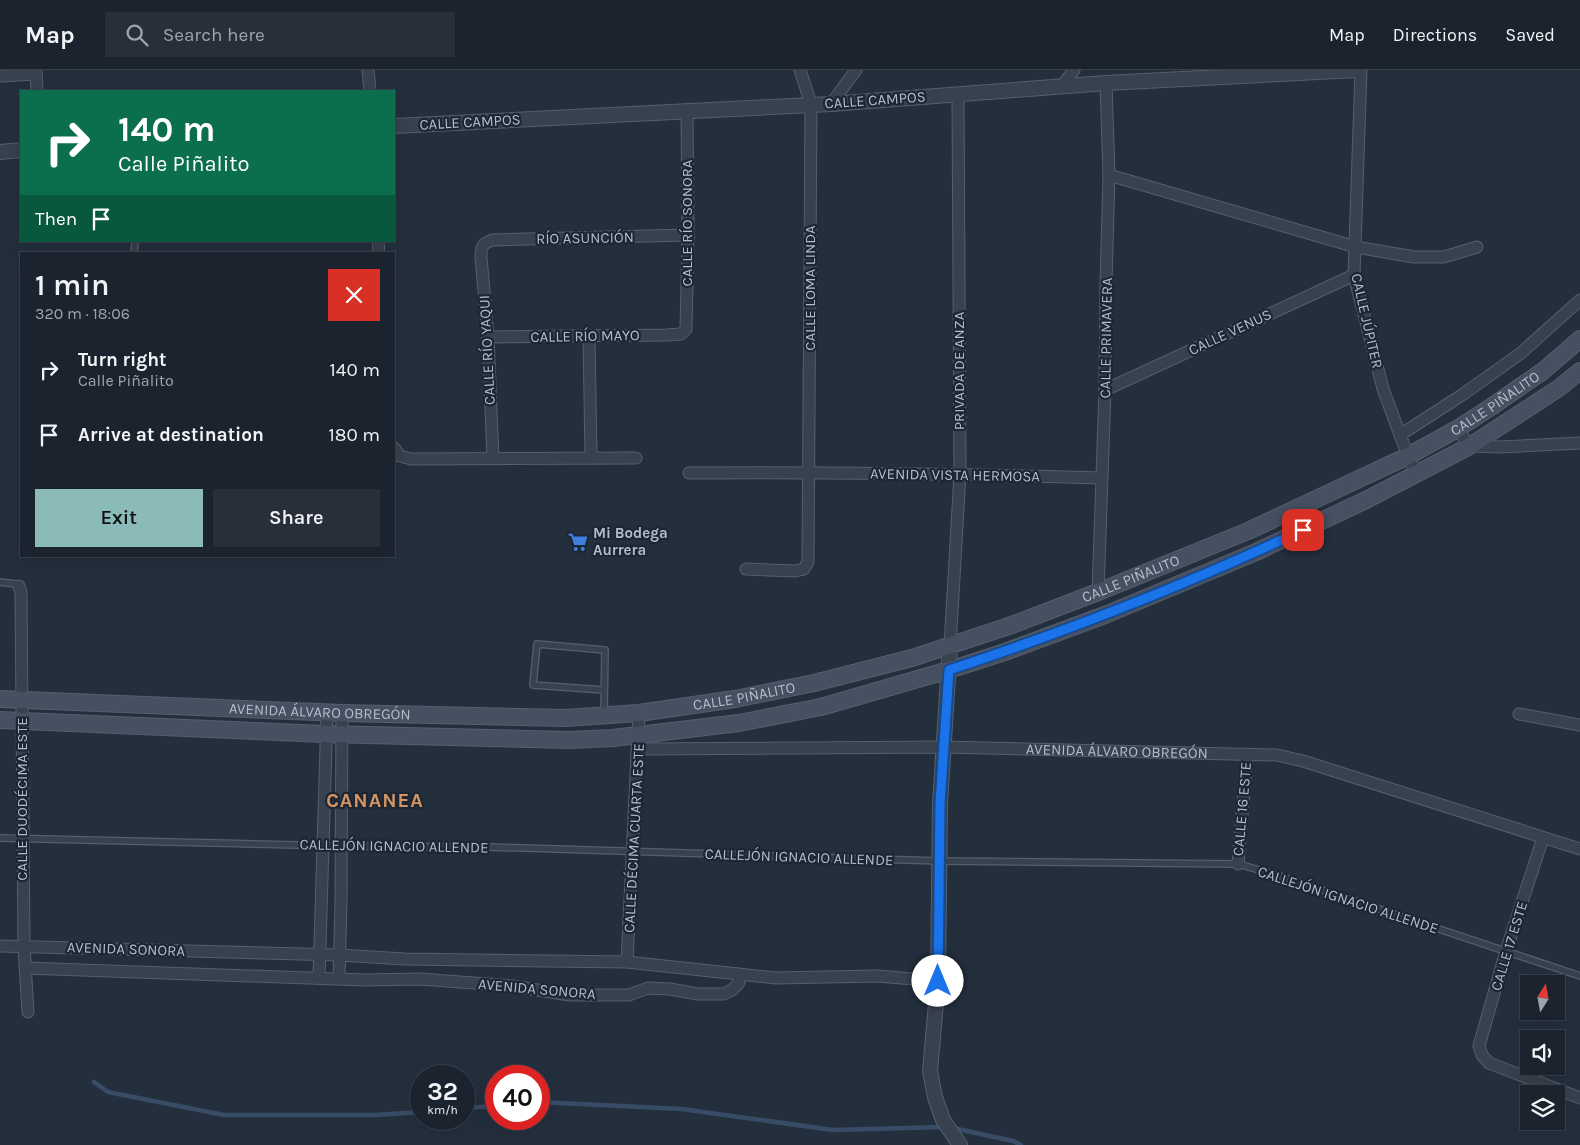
<!DOCTYPE html>
<html lang="en">
<head>
<meta charset="utf-8">
<style>
	body { margin:0; font-family:Karla,sans-serif; background:#282f3a; color:#f1f3f6; height:100vh; display:flex; flex-direction:column; font-size:19px; white-space:nowrap }
	* { box-sizing:border-box; margin:0 }
	p { font-size:16px; color:#a0a4aa }
	.icon { flex:none; width:28px; height:28px; fill:none; stroke:currentColor; stroke-width:2; stroke-linecap:round; stroke-linejoin:round }
	.map { position:relative; flex:1; overflow:hidden }
	.panel { position:absolute; left:20px; top:182px; width:375px; height:305px; display:flex; flex-direction:column; background:#1b232e; border-radius:0px; box-shadow:0 5px 20px #0002,0 0 0 1px #39404a }
	.panel>* { flex:none }
	.top-card { position:absolute; left:20px; top:20px; width:375px; height:152px; border-radius:0px; box-shadow:0 5px 20px #0002,0 0 0 1px #39404a; background:#0b6e4f; color:#fff; overflow:hidden }
	.needle { width:32px; rotate:11deg }
	.tools { position:absolute; left:1520px; top:905px; display:grid; gap:10px }
	.tools a { display:grid; place-items:center; width:45px; height:45px; border-radius:0px; background:#1b232e; box-shadow:0 5px 20px #0002,0 0 0 1px #39404a; font-size:25px }
	.speed { position:absolute; left:410px; top:995px; display:flex; gap:10px; font-size:25px; font-weight:700; text-align:center }
	.speed>* { display:grid; place-content:center; width:65px; height:65px; border-radius:50%; background:#1b232e; box-shadow:0 5px 20px #0002,0 0 0 1px #39404a; line-height:1 }
	.speed small { font-size:12px; font-weight:400 }
	.speed .limit { border:8px solid #d22; background:#fff; color:#111 }
	.pin { position:absolute; display:grid; place-items:center; width:42px; height:42px; color:#fff; margin:-21px; border-radius:10px; box-shadow:0 2px 8px #0006 }
	.me { position:absolute; width:55px; margin:-28px; rotate:0deg; stroke-linejoin:round; filter:drop-shadow(0 0 4px #0008) }
	.turn { display:flex; align-items:center; gap:18px; height:105px; padding:0 15px; font-size:22px }
	.turn .icon { width:65px; height:65px; stroke-width:2.5 }
	.turn b { display:block; font-size:35px; line-height:42px }
	.then { display:flex; align-items:center; height:48px; padding:0 15px; background:#0003; gap:10px; font-size:19px }
	.round { display:grid; place-items:center; flex:none; width:52px; height:52px; border-radius:0px; background:#282f3a }
	.head { display:flex; align-items:center; justify-content:space-between; height:85px; padding:0 15px }
	h1 { font-size:30px; font-weight:600; line-height:38px }
	.action { display:flex; gap:10px; margin-top:auto; padding:10px 15px }
	.action a { flex:1; height:58px; border-radius:0px; background:#8bbbb9; color:#111; font-size:20px; font-weight:600; line-height:58px; text-align:center }
	.action a+a { background:#282f3a; color:#f1f3f6 }
	ul { padding:0; list-style:none }
	li { display:flex; align-items:center; gap:15px; height:65px; padding:0 15px }
	li div { flex:1 }
	li b { display:block; font-size:19px }
	li em { font-style:normal }
	header { display:flex; align-items:center; gap:30px; box-sizing:border-box; height:70px; padding:0 25px; background:#1b232e; border-bottom:1px solid #39404a }
	header strong { font-size:24px }
	nav { display:flex; gap:28px; margin-inline-start:auto; font-size:18px }
	.search { width:350px; height:45px; background:#282f3a; display:flex; align-items:center; gap:12px; box-sizing:border-box; padding:0 18px; border-radius:0px; color:#a0a4aa; font-size:19px }
	.map>svg:first-child { display:block }
	.lines { fill:none; stroke-linecap:round; stroke-linejoin:round }
	.stream { stroke:#394c67; stroke-width:4.5 }
	.service-casing { stroke:#565f6c; stroke-width:8 }
	.minor-casing { stroke:#565f6c; stroke-width:13 }
	.tertiary-casing { stroke:#565f6c; stroke-width:16 }
	.secondary-casing { stroke:#565f6c; stroke-width:18 }
	.service { stroke:#38414e; stroke-width:5.5 }
	.minor { stroke:#38414e; stroke-width:11 }
	.tertiary { stroke:#38414e; stroke-width:14 }
	.secondary { stroke:#465061; stroke-width:16 }
	.route-casing { stroke:#114b97; stroke-width:12 }
	.route { stroke:#1a73e8; stroke-width:9 }
	.labels { text-anchor:middle; stroke-width:4.5; stroke-linejoin:round; paint-order:stroke }
	.street-label { font-size:15px; fill:#b4bcc9; stroke:#1d2633 }
	.poi-label { font-size:15px; font-weight:bold; fill:#b4bcc9; stroke:#1d2633; text-anchor:start }
	.district-label { font-size:20px; font-weight:bold; letter-spacing:1px; fill:#d59563; stroke:#1d2633 }
</style>
</head>
<body>
<header>
<strong>Map</strong>
<div class="search"><svg class="icon" aria-label="search" viewBox="0 0 24 24"><circle cx="10" cy="10" r="6"/><path d="M15 15l6 6"/></svg>Search here</div>
<nav><a>Map</a><a>Directions</a><a>Saved</a></nav>
</header>
<div class="map">
<svg width="1580" height="1075" viewBox="0 0 1580 1075">
	<rect width="100%" height="100%" fill="#242f3e"/>
	<g class="lines">
		<g class="stream">
			<polyline points="94,1012 108,1022 224,1045 375,1045 421,1042"/>
			<polyline points="539,1032 682,1039 833,1060 943,1057"/>
			<polyline points="464,1038 496,1036"/>
			<polyline points="953,1058 1013,1071 1021,1075"/>
		</g>
		<defs>
			<g id="service">
				<polyline points="134,184 135,171"/>
				<polyline points="0,512 16,514 19,516"/>
				<polyline points="604,643 605,580 537,574 533,615 604,620"/>
				<polyline points="0,768 341,776 488,777 939,791 1238,794 1280,806 1580,906"/>
			</g>
			<g id="minor">
				<polyline points="36,0 37,21"/>
				<polyline points="368,0 370,21"/>
				<polyline points="1361,0 1354,205 1383,319 1408,386 1417,404"/>
				<polyline points="0,6 36,4"/>
				<polyline points="1062,16 1074,0"/>
				<polyline points="831,34 856,0"/>
				<polyline points="1109,105 1356,177 1414,187 1444,187 1477,177"/>
				<polyline points="378,171 379,184"/>
				<polyline points="589,265 591,388"/>
				<polyline points="488,267 666,265 681,264 686,259 688,165 687,40"/>
				<polyline points="1105,320 1354,205"/>
				<polyline points="1457,359 1470,376 1501,377 1580,373"/>
				<polyline points="1400,365 1462,325 1521,283 1580,230"/>
				<polyline points="394,378 400,386 411,389 636,388"/>
				<path d="M493 388 488 267 481 187C481 177 482 174 492 170L688 165"/>
				<path d="M689 403C827 402 964 404 1102 408"/>
				<polyline points="746,499 795,501 804,499 808,492 811,34 800,0"/>
				<polyline points="19,516 21,523 24,876 28,942"/>
				<polyline points="1098,522 1105,320 1106,214 1109,105 1106,13"/>
				<polyline points="950,576 960,404 958,24"/>
				<polyline points="1519,644 1580,655"/>
				<path id="s1" d="M638 679 943 677 1277 685 1303 691 1580 779"/>
				<polyline points="1543,768 1506,881 1479,976 1482,985 1489,993 1580,1028"/>
				<polyline points="1238,794 1247,684"/>
				<polyline points="0,876 339,885 405,889 627,892 776,908 877,906 938,911"/>
				<polyline points="627,892 639,643"/>
				<polyline points="25,898 364,910 420,909 512,916 570,925 629,925 648,918 670,919 698,924 724,924 732,920 739,913 739,904"/>
				<polyline points="319,908 327,643"/>
				<polyline points="339,909 341,832 342,643"/>
			</g>
			<g id="tertiary">
				<polyline points="394,56 831,34 1106,13 1356,0"/>
				<polyline points="0,82 21,80"/>
				<polyline points="950,576 940,734 938,911 930,1001 935,1027 943,1050 960,1075"/>
			</g>
			<g id="secondary">
				<path id="s2" d="M0 629 342 643 565 648 639 643 735 629 814 613 912 588 1009 556 1098 522 1248 461 1408 386 1457 359 1491 337 1543 301 1580 269"/>
				<polyline points="0,650 326,664 569,670 613,668 739,653 821,637 949,600 1005,582 1105,545 1256,482 1366,430 1470,376 1559,318 1580,301"/>
			</g>
		</defs>
		<use href="#service" class="service-casing"/>
		<use href="#minor" class="minor-casing"/>
		<use href="#tertiary" class="tertiary-casing"/>
		<use href="#secondary" class="secondary-casing"/>
		<use href="#service" class="service"/>
		<use href="#minor" class="minor"/>
		<use href="#tertiary" class="tertiary"/>
		<use href="#secondary" class="secondary"/>
	</g>
	<g class="lines">
		<defs>
			<path id="route" d="M938 911 940 734 949 600C1070 560 1188 514 1303 460"/>
		</defs>
		<use href="#route" class="route-casing"/>
		<use href="#route" class="route"/>
	</g>
	<defs>
		<symbol id="supermarket-bare" viewBox="-9 -9 18 18"><path d="M-6-5.5h2.5l.6 2H6L4.5 2H-2.5L-4.4-4H-6ZM-1.5 3.2a1.3 1.3 0 1 0 .1 0ZM3 3.2a1.3 1.3 0 1 0 .1 0Z" fill="#3f7fe0" stroke="#1d2633" stroke-width="2.5" paint-order="stroke"/></symbol>
	</defs>
	<g fill-rule="evenodd">
		<use href="#supermarket-bare" x="564" y="458" width="28" height="28"/>
	</g>
	<g class="labels">
		<g class="street-label">
			<text transform="translate(875 30) rotate(-4)" y="5">CALLE CAMPOS</text>
			<text transform="translate(470 52) rotate(-3)" y="5">CALLE CAMPOS</text>
			<text transform="translate(687 153) rotate(-90)" y="5">CALLE RÍO SONORA</text>
			<text transform="translate(585 168) rotate(-1)" y="5">RÍO ASUNCIÓN</text>
			<text transform="translate(810 218) rotate(-90)" y="5">CALLE LOMA LINDA</text>
			<text transform="translate(1367 251) rotate(77)" y="5">CALLE JÚPITER</text>
			<text transform="translate(1230 262) rotate(-25)" y="5">CALLE VENUS</text>
			<text transform="translate(585 266) rotate(-1)" y="5">CALLE RÍO MAYO</text>
			<text transform="translate(1106 268) rotate(-89)" y="5">CALLE PRIMAVERA</text>
			<text transform="translate(487 280) rotate(-93)" y="5">CALLE RÍO YAQUI</text>
			<text transform="translate(959 301) rotate(-90)" y="5">PRIVADA DE ANZA</text>
			<text dy="5" stroke="none"><textPath href="#s2" startOffset="1556">CALLE PIÑALITO</textPath></text>
			<text transform="translate(955 405) rotate(1)" y="5">AVENIDA VISTA HERMOSA</text>
			<text dy="5" stroke="none"><textPath href="#s2" startOffset="1151">CALLE PIÑALITO</textPath></text>
			<text dy="5" stroke="none"><textPath href="#s2" startOffset="746">CALLE PIÑALITO</textPath></text>
			<text dy="5" stroke="none"><textPath href="#s2" startOffset="320">AVENIDA ÁLVARO OBREGÓN</textPath></text>
			<text dy="5" stroke="none"><textPath href="#s1" startOffset="479">AVENIDA ÁLVARO OBREGÓN</textPath></text>
			<text transform="translate(22 729) rotate(-90)" y="5">CALLE DUODÉCIMA ESTE</text>
			<text transform="translate(1242 739) rotate(-85)" y="5">CALLE 16 ESTE</text>
			<text transform="translate(634 768) rotate(-87)" y="5">CALLE DÉCIMA CUARTA ESTE</text>
			<text transform="translate(394 776) rotate(1)" y="5">CALLEJÓN IGNACIO ALLENDE</text>
			<text transform="translate(799 787) rotate(2)" y="5">CALLEJÓN IGNACIO ALLENDE</text>
			<text transform="translate(1348 830) rotate(18)" y="5">CALLEJÓN IGNACIO ALLENDE</text>
			<text transform="translate(1509 876) rotate(-73)" y="5">CALLE 17 ESTE</text>
			<text transform="translate(126 879) rotate(2)" y="5">AVENIDA SONORA</text>
			<text transform="translate(537 919) rotate(5)" y="5">AVENIDA SONORA</text>
		</g>
		<g class="poi-label">
			<text x="593" y="468">Mi Bodega<tspan x="593" dy="17">Aurrera</tspan></text>
		</g>
		<g class="district-label">
			<text x="375" y="737">CANANEA</text>
		</g>
	</g>
</svg>
<div class="tools">
<a><svg class="needle" viewBox="-14 -14 28 28"><path d="M0-13l5 13h-10z" fill="#e53935"/><path d="M0 13l5-13h-10z" fill="#a0a4aa"/></svg></a>
<a><svg class="icon" aria-label="sound" viewBox="0 0 24 24"><path d="M4 9h4l5-4v14l-5-4H4zM17 9q2 3 0 6"/></svg></a>
<a><svg class="icon" aria-label="layers" viewBox="0 0 24 24"><path d="M12 4l9 5-9 5-9-5zM3 14l9 5 9-5"/></svg></a>
</div>
<div class="speed"><div>32<small>km/h</small></div><div class="limit">40</div></div>
<div class="pin" style="left:1303px;top:460px;background:#d93025"><svg class="icon" aria-label="arrive" viewBox="0 0 24 24"><path d="M6 21V4h12l-3 4 3 4H6"/></svg></div>
<svg class="me" style="left:938px;top:911px" viewBox="-20 -20 40 40"><circle r="19" fill="#fff"/><path d="M0-13L10 11 0 6-10 11z" fill="#1a73e8"/></svg>
<div class="top-card">
<div class="turn"><svg class="icon" aria-label="right" viewBox="0 0 24 24"><path d="M7 20v-9h11M14 6l5 5-5 5"/></svg><div><b>140 m</b>Calle Piñalito</div></div>
<div class="then">Then<svg class="icon" aria-label="arrive" viewBox="0 0 24 24"><path d="M6 21V4h12l-3 4 3 4H6"/></svg></div>
</div>
<section class="panel">
<div class="head"><div><h1>1 min</h1><p>320 m · 18:06</p></div><a class="round" style="background:#d93025;color:#fff"><svg class="icon" aria-label="close" viewBox="0 0 24 24"><path d="M6 6l12 12M18 6L6 18"/></svg></a></div>
<ul>
<li><svg class="icon" aria-label="right" viewBox="0 0 24 24"><path d="M7 20v-9h11M14 6l5 5-5 5"/></svg><div><b>Turn right</b><p>Calle Piñalito</p></div><em>140 m</em></li>
<li><svg class="icon" aria-label="arrive" viewBox="0 0 24 24"><path d="M6 21V4h12l-3 4 3 4H6"/></svg><div><b>Arrive at destination</b></div><em>180 m</em></li>
</ul>
<div class="action"><a>Exit</a><a>Share</a></div>
</section>
</div>
</body>
</html>
